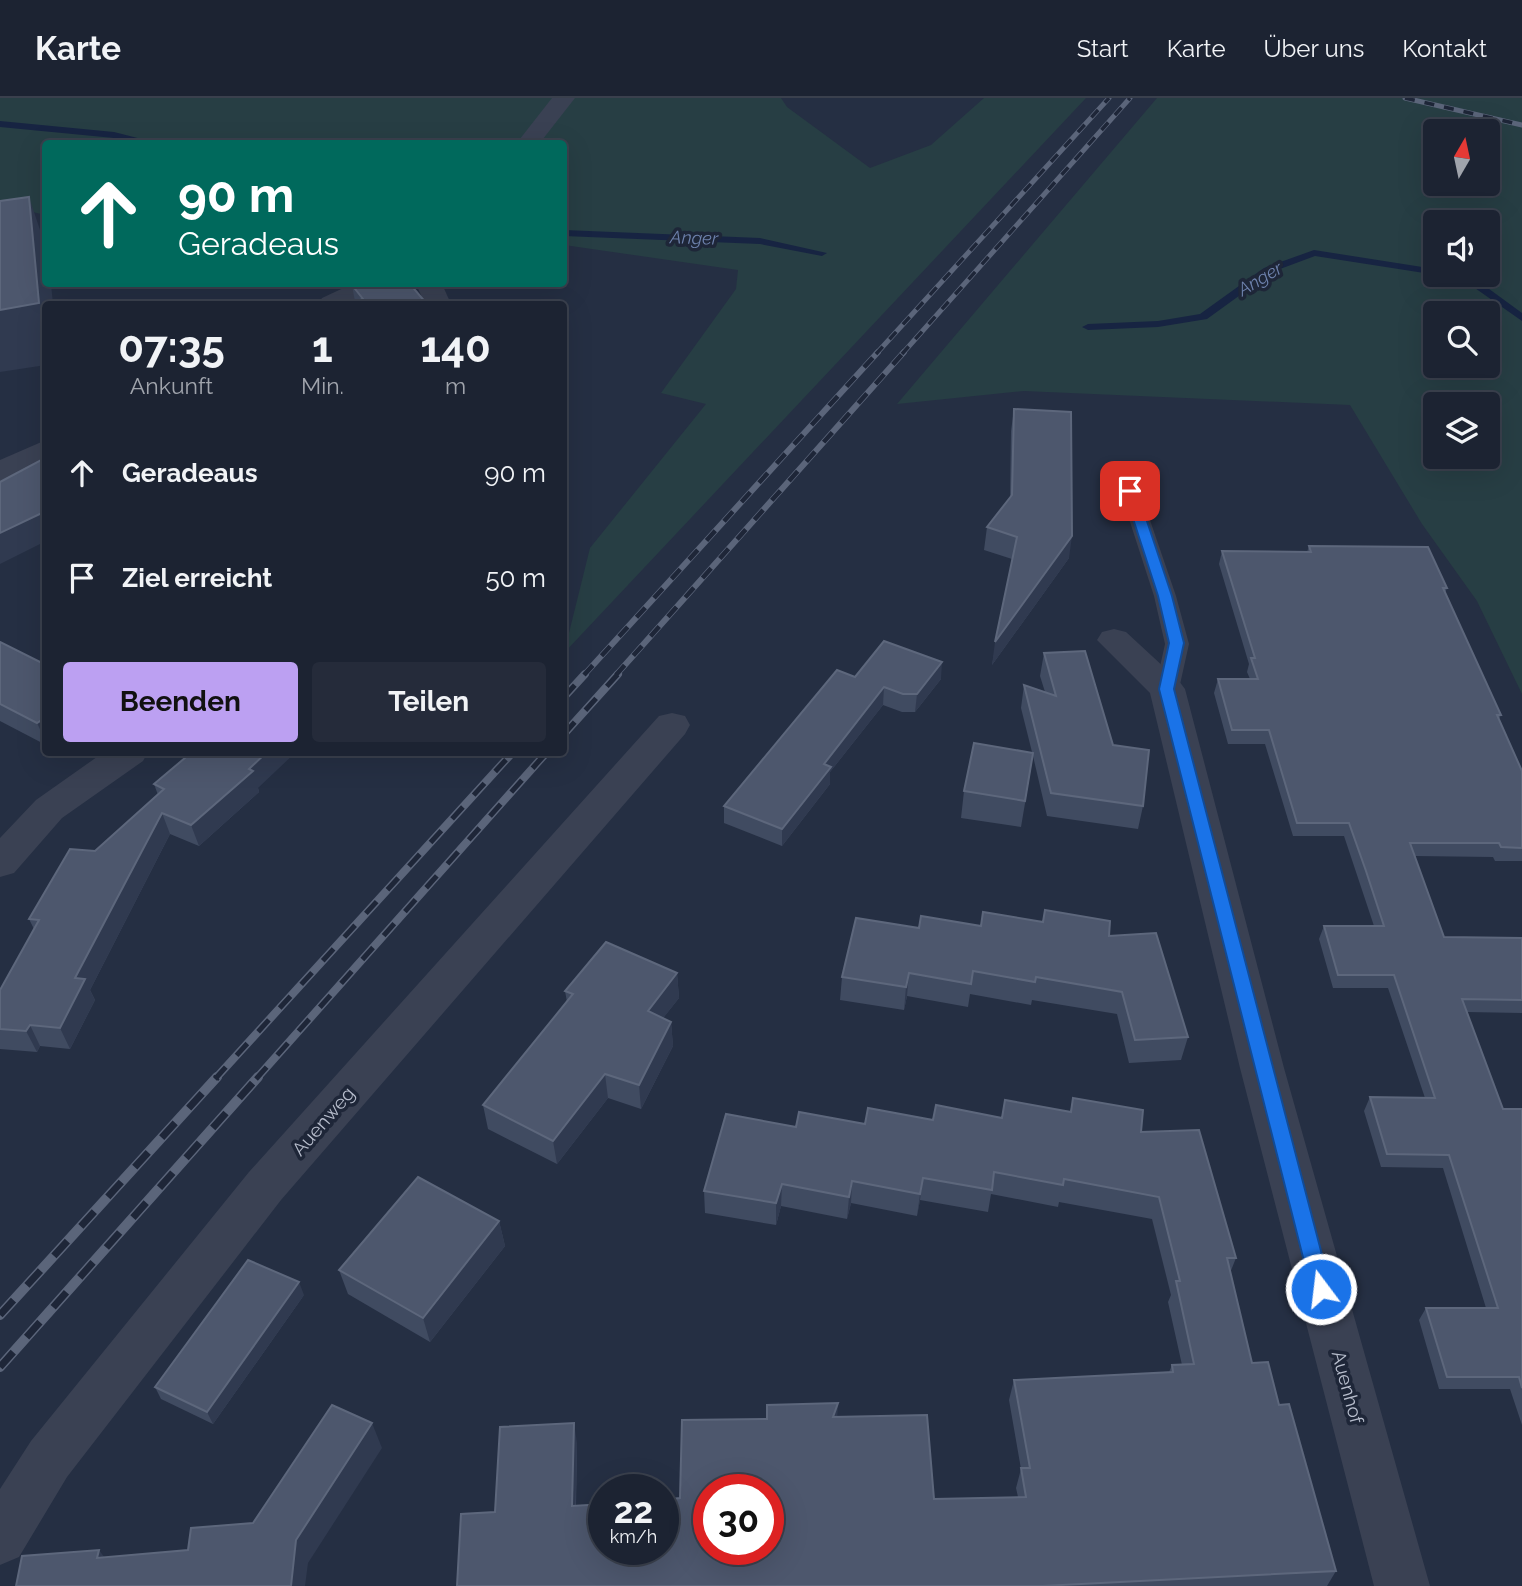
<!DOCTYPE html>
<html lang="de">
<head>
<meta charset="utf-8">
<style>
	body { margin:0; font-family:Raleway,sans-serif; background:#252b3a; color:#f1f3f6; height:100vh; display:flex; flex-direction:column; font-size:26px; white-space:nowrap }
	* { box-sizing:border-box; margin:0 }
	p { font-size:23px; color:#a0a4ac }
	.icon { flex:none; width:38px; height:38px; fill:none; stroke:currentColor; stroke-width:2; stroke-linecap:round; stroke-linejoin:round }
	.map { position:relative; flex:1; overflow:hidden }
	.sheet { position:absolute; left:42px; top:203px; width:525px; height:455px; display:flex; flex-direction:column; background:#1c2332; border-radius:7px; box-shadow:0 7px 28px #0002,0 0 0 2px #3a404d }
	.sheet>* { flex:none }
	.banner { position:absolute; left:42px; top:42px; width:525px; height:147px; border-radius:7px; box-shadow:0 7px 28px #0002,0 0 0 2px #3a404d; background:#00695c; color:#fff; overflow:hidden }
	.needle { width:46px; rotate:9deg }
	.fabs { position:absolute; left:1423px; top:21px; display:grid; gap:14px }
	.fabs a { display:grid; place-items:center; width:77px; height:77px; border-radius:7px; background:#1c2332; box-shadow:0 7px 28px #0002,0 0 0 2px #3a404d; font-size:35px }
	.speed { position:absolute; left:588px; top:1376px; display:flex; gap:14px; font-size:35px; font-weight:700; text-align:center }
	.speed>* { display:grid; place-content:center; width:91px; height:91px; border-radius:50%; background:#1c2332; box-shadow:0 7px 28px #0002,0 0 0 2px #3a404d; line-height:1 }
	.speed small { font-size:18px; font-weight:400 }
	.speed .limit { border:10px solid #d22; background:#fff; color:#111 }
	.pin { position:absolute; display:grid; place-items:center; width:60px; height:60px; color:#fff; margin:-30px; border-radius:14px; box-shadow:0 4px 10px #0006 }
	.me { position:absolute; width:77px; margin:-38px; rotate:345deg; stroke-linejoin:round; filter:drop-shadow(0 0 5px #0008) }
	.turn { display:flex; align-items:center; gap:24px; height:147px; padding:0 21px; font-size:32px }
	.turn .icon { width:91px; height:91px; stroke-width:2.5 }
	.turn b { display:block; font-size:49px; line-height:60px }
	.eta { display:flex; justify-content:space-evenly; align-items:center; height:119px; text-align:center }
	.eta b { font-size:42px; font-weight:700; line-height:49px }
	.primary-button { display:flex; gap:14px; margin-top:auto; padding:14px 21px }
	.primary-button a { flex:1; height:80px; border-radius:7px; background:#bca0f2; color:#111; font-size:28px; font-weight:700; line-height:80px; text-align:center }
	.primary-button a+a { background:#252b3a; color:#f1f3f6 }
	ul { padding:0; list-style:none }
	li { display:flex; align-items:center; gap:21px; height:105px; padding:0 21px }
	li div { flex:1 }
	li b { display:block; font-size:26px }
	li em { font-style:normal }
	header { display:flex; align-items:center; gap:42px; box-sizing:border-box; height:98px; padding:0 35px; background:#1c2332; border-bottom:2px solid #3a404d }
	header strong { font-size:33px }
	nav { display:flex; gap:38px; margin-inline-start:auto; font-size:24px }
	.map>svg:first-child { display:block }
	.green { fill:#273e44; fill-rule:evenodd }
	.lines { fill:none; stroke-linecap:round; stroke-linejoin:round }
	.stream { fill:#172442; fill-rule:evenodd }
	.service { fill:#3a4153; fill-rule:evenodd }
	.minor { fill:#3a4153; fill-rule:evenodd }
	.rail-far3-casing { stroke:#5b657a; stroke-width:5 }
	.rail-far2-casing { stroke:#5b657a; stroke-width:6 }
	.rail-far1-casing { stroke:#5b657a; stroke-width:8 }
	.rail-casing { stroke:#5b657a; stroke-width:10 }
	.rail-far3 { stroke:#1e2638; stroke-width:3.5; stroke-dasharray:10; stroke-linecap:butt }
	.rail-far2 { stroke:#1e2638; stroke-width:4.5; stroke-dasharray:13; stroke-linecap:butt }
	.rail-far1 { stroke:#1e2638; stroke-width:5; stroke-dasharray:16; stroke-linecap:butt }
	.rail { stroke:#1e2638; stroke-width:7; stroke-dasharray:20; stroke-linecap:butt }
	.wall { fill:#404b61 }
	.shaded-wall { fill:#303a50 }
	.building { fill:#4d576d; stroke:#5d677c; stroke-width:2; fill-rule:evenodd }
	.route { fill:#1a73e8; stroke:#114b97; stroke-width:2 }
	.labels { text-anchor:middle; stroke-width:7; stroke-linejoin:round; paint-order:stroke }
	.far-water-label { font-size:18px; font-style:italic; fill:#6e82ad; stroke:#1e2638 }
	.street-label { font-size:19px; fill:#b7bdcc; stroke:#1e2638 }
</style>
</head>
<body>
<header>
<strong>Karte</strong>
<nav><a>Start</a><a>Karte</a><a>Über uns</a><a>Kontakt</a></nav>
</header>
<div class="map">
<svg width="1522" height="1488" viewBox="0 0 1522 1488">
	<rect width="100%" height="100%" fill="#252f43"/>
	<g class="green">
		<polygon points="0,0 554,0 520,45 46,46 45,117 0,106"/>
		<polygon points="568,0 781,0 787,9 870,70 931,47 984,0 1086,0 564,555 590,450 706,306 661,295 736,191 738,172 564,147 564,46 531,46"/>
		<path d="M1157 0H1522V596L1477 503 1422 426 1350 307 1024 293 897 306ZM1435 33H1488V86H1435ZM1435 124H1488V177H1435ZM1435 215H1488V268H1435ZM1435 306H1488V359H1435Z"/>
	</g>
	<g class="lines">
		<g class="stream">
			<polygon points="0,23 114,34 161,46 141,46 114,40 0,29"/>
			<polygon points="564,132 760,140 827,155 822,158 760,146 564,138"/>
			<polygon points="1314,152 1435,171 1437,177 1315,158 1272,174 1207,221 1158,229 1088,232 1082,229 1088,226 1158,223 1200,216 1264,170"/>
			<polygon points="1451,177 1470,177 1522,215 1522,223 1462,181"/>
		</g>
		<polygon class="service" points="1130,387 1137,389 1140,393 1176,498 1189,546 1179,591 1175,597 1167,599 1159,597 1155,591 1165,546 1154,498 1120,393 1123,389"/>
		<g class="minor">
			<polygon points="552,0 575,0 539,46 516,46"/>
			<path d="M352 186H385C371 206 339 208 318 206L322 200Z"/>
			<polygon points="416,186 442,186 451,206 425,206"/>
			<polygon points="46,342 46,363 0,383 0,362"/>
			<polygon points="1114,531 1126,534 1179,583 1185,591 1284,970 1430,1488 1374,1488 1240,970 1150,595 1097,542 1102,534"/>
			<polygon points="672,615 685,618 690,627 685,636 281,1102 67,1379 19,1459 0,1467 0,1391 31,1343 249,1074 659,618"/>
			<polygon points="104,654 148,654 143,663 62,720 14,775 0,779 0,740 36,702"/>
		</g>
		<defs>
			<g id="rail-far3">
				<polyline points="1405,0 1522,27"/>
				<polyline points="876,256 1109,0"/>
				<polyline points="902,256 1130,0"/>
			</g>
			<g id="rail-far2">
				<polyline points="584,577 878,254"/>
				<polyline points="616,577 904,254"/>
			</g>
			<g id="rail-far1">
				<polyline points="564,599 585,576"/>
				<polyline points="564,636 618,576"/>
				<polyline points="215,981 513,654"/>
				<polyline points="256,981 547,654"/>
			</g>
			<g id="rail">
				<polyline points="0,1217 217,979"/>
				<polyline points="0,1269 258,979"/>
			</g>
		</defs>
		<use href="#rail-far3" class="rail-far3-casing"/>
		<use href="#rail-far2" class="rail-far2-casing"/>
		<use href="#rail-far1" class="rail-far1-casing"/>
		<use href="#rail" class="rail-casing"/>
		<use href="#rail-far3" class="rail-far3"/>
		<use href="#rail-far2" class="rail-far2"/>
		<use href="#rail-far1" class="rail-far1"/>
		<use href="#rail" class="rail"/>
	</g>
	<g class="wall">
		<polygon points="352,187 427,206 355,204"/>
		<polygon points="1014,311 1069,460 992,567 1012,461 984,452 987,429 1010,400 1011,333"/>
		<polygon points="1309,448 1447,490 1445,495 1501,617 1499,621 1522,673 1522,763 1495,763 1493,759 1415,758 1444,839 1522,840 1522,915 1467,914 1503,1011 1522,1011 1522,1327 1510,1291 1439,1291 1419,1222 1426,1210 1486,1210 1443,1070 1381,1069 1364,1013 1370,999 1425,1000 1388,890 1333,890 1319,841 1324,828 1374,828 1344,738 1293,738 1265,646 1228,646 1214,595 1218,581 1250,581 1247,574 1249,566 1219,466 1222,453 1307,454"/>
		<polygon points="0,544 42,565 46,562 46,647 0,623"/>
		<polygon points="1044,555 1113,647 1143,708 1138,731 1047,718 1033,658 1021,729 961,720 964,693 1032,654 1021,610 1024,587 1045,594 1040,578"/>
		<polygon points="855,579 941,581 915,614 902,614 883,607 830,674 830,686 782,748 724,725 724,708"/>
		<polygon points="154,686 258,690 259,694 199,748 170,736 90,892 95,902 70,951 40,948 37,954 0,951 0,892 34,831 29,821 95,753 158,697"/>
		<polygon points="981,828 1109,838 1188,939 1181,962 1129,965 1117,916 1032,902 1031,907 970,896 968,909 907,898 904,912 840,902 842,879 919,830"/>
		<polygon points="677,875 679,900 663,920 671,924 673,948 641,1011 608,1000 557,1066 488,1031 483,1007 567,904 565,893"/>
		<polygon points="1073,1000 1141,1034 1236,1160 1230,1175 1252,1265 1279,1307 1336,1473 1327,1488 457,1488 495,1414 577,1345 576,1408 680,1400 767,1321 837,1319 934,1401 1018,1399 1016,1390 1021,1371 1009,1302 1014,1282 1169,1274 1172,1267 1182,1267 1168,1204 1171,1197 1152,1121 1059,1104 1058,1109 991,1096 988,1114 920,1102 917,1118 851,1105 847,1121 781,1108 776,1127 705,1115 704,1093 796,1029 1002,1019 1070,1014"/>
		<polygon points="499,1123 505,1148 430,1244 348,1196 339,1172"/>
		<polygon points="304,1197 213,1326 161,1301 155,1289"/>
	</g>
	<g class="shaded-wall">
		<polygon points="29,99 46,150 46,186 51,186 53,206 46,206 46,267 0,274 0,212"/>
		<polygon points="46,413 46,443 0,466 0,435"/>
		<polygon points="1072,438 1069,460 992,567 995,544"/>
		<polygon points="942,564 941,581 915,614 917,596"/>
		<polygon points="884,589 883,607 830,674 830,686 782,748 782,731 824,666"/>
		<polygon points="46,619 46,644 37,625"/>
		<polygon points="267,654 296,654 258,690 259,694 199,748 191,727"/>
		<polygon points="162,715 170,736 90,892 95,902 70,951 60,930 75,880"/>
		<polygon points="677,875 679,900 650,937 648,913"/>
		<polygon points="909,875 907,898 904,912 906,889"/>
		<polygon points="671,924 673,948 641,1011 639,987"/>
		<polygon points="30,927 40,948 37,954 26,933"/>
		<polygon points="605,976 608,1000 557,1066 553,1043"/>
		<polygon points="923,1080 920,1102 917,1118 920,1096"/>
		<polygon points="852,1083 851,1105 847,1121 849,1099"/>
		<polygon points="782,1086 781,1108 776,1127 776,1105"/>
		<polygon points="499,1123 505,1148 430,1244 423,1220"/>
		<polygon points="299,1184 304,1197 213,1326 207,1314"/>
		<polygon points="838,1305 837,1325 833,1319"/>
		<polygon points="372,1325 382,1350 308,1465 305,1488 291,1488 296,1442"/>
		<polygon points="574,1325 577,1345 575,1427 572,1408"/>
		<polygon points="99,1452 116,1475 97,1460"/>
	</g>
	<g class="building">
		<polygon points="29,99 39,205 0,212 0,103"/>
		<polygon points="355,186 410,186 427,206 348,206 363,201 352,187"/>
		<polygon points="1014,311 1071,314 1072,438 995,544 1017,439 987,429 1012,397"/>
		<polygon points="43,361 46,362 46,413 0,435 0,384"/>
		<polygon points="1309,448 1428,449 1447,490 1443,490 1501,617 1497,617 1522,673 1522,750 1501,749 1499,745 1410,745 1444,839 1522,840 1522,902 1462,901 1503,1011 1522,1011 1522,1290 1519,1279 1447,1279 1426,1210 1498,1210 1449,1057 1387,1056 1370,999 1435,1000 1394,877 1338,877 1324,828 1384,828 1366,773 1349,725 1297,725 1269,632 1232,632 1218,581 1258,581 1251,560 1255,560 1222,453 1311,454"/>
		<polygon points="884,543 942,564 917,596 903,596 884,589 824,666 831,669 782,731 724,708 837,572 855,579"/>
		<polygon points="0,544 42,565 46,562 46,619 37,625 0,606"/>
		<polygon points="1085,553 1113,647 1149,652 1143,708 1051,695 1024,587 1056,598 1044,555"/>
		<polygon points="974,645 1033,655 1025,703 964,693"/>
		<polygon points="192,654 267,654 249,671 253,673 191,727 162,715 75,880 85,881 60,930 30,927 26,933 0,931 0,892 39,822 29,821 70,751 95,753 164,691 154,686"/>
		<polygon points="1045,812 1110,823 1109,838 1156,835 1188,939 1135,942 1122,894 1036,879 1035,884 973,873 971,886 909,875 906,889 842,879 856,820 919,830 921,818 981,828 983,814 1043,824"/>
		<polygon points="606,844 677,875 648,913 671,924 639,987 605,976 553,1043 483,1007 573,896 565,893"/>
		<path d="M1073 1000 1143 1012 1141 1034 1199 1032 1236 1160H1227L1252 1265 1268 1264 1279 1307 1289 1306 1336 1473 1042 1488H457L461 1416 495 1414 500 1329 574 1325 572 1408 604 1406V1451H663V1402L680 1400 682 1322 767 1321V1307L838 1305 833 1319 927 1317 934 1401 1026 1399 1021 1370H1030L1014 1282 1173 1274 1172 1267 1194 1266 1176 1183H1180L1159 1099 1064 1081 1063 1087 994 1074 992 1092 923 1080 920 1096 852 1083 849 1099 782 1086 776 1105 704 1093 726 1016 796 1029 799 1014 865 1026 868 1010 933 1022 936 1007 1002 1020 1005 1002 1071 1014ZM709 1391H768V1451H709Z"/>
		<polygon points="418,1079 499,1123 423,1220 339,1172"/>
		<polygon points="248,1162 299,1184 207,1314 155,1289"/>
		<polygon points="332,1307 372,1325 296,1442 291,1488 16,1488 22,1458 99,1452 97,1460 188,1452 191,1430 253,1425"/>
	</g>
	<polygon class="route" points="1130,389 1137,393 1172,498 1184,545 1174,591 1331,1191 1328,1197 1321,1200 1314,1197 1311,1191 1159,591 1169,545 1158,498 1124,393"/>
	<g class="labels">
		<g class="far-water-label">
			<text transform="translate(694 140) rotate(2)" y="6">Anger</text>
			<text transform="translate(1260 181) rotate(-31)" y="6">Anger</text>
		</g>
		<g class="street-label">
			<text transform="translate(323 1023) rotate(-49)" y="7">Auenweg</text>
			<text transform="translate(1348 1289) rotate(75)" y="7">Auenhof</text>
		</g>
	</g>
</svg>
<div class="fabs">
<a><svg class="needle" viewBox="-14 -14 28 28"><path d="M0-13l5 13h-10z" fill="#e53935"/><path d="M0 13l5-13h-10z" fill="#a0a4ac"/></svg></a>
<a><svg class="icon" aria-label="sound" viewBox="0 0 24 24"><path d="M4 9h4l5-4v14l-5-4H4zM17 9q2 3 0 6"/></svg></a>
<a><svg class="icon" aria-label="search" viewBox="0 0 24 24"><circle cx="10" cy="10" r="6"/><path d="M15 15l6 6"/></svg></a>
<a><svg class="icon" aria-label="layers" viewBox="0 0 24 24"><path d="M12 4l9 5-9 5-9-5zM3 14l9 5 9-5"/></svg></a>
</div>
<div class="speed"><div>22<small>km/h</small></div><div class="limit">30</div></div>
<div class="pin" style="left:1130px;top:393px;background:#d93025"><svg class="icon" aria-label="arrive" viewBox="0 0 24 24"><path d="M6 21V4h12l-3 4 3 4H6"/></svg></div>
<svg class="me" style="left:1321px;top:1191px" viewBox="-20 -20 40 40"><circle r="17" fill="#1a73e8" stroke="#fff" stroke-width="3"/><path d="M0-11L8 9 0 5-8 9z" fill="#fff"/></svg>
<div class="banner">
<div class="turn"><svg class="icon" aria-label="ahead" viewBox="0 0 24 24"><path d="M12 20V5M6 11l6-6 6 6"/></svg><div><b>90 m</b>Geradeaus</div></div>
</div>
<section class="sheet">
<div class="eta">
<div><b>07:35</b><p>Ankunft</p></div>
<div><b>1</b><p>Min.</p></div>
<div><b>140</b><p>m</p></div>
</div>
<ul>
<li><svg class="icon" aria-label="ahead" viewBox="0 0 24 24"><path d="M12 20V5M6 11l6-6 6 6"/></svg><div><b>Geradeaus</b></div><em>90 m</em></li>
<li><svg class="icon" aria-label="arrive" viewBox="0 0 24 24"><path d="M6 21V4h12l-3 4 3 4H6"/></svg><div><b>Ziel erreicht</b></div><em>50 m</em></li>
</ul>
<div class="primary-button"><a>Beenden</a><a>Teilen</a></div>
</section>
</div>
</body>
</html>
